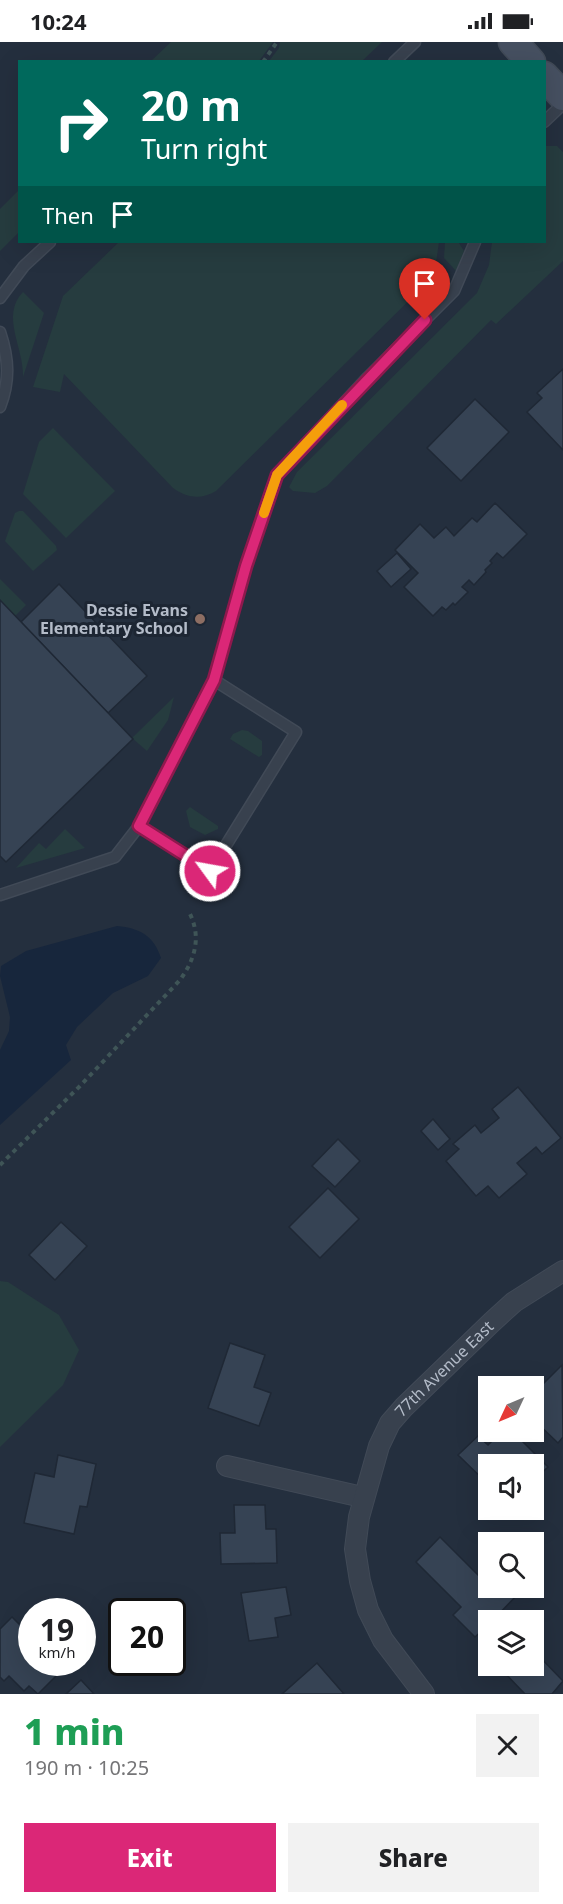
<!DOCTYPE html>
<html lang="en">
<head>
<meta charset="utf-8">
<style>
	body { margin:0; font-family:"Noto Sans",sans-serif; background:#f2f2f2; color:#202124; height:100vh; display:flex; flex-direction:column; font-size:22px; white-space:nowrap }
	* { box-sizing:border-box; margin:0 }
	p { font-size:20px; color:#757577 }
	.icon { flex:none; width:33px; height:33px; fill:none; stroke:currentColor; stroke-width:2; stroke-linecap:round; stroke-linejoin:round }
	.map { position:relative; height:1652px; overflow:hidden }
	.panel { display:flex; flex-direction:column; background:#fff; flex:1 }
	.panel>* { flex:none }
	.guide { position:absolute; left:18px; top:18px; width:528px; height:183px; border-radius:0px; box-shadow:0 6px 24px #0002; background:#00695c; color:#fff; overflow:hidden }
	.needle { width:39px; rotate:226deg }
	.tools { position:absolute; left:478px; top:1334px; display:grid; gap:12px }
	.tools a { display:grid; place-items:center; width:66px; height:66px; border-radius:0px; background:#fff; box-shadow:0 6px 24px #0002; font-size:30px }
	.speed { position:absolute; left:18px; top:1556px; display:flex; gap:12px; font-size:30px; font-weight:700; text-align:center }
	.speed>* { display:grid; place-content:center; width:78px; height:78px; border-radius:50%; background:#fff; box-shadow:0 6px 24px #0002; line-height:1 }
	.speed small { font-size:15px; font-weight:400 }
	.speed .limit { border:3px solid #111; border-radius:9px; background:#fff; color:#111 }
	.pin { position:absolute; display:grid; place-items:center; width:51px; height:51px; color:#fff; margin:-62px -26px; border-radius:50% 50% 50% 0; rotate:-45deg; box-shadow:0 0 6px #0007 }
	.pin .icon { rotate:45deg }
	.me { position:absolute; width:66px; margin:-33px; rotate:302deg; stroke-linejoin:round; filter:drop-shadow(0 0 4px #0008) }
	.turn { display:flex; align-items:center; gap:21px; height:126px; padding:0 24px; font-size:27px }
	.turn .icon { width:78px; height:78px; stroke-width:2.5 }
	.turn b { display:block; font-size:42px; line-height:51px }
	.then { display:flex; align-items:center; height:57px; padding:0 24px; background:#0003; gap:12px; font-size:22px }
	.round { display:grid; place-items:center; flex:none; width:63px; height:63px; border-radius:0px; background:#f2f2f2 }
	.overview { display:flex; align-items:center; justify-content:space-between; height:102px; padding:0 24px }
	h1 { font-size:36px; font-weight:800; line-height:45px; color:#1e9e55 }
	.primary-button { display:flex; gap:12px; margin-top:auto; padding:12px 24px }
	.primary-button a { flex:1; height:69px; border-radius:0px; background:#db2777; color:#fff; font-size:24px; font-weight:800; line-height:69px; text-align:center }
	.primary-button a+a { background:#f2f2f2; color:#202124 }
	.status { display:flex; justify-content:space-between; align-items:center; height:42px; padding:0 30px; background:#fff; direction:ltr }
	.status svg { height:16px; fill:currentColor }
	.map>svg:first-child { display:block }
	.green { fill:#263c3f }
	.water { fill:#17263c }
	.building { fill:#364354; stroke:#1f2835; stroke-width:1.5 }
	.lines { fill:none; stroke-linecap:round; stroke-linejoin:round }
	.lane-casing { stroke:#414a57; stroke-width:13 }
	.street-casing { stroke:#414a57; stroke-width:22 }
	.secondary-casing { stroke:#414a57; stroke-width:31 }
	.path { stroke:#3f5557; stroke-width:4; stroke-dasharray:4.5 4.5; stroke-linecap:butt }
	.lane { stroke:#38414e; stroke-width:10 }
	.street { stroke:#38414e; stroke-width:20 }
	.secondary { stroke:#465061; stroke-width:28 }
	.route-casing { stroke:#8e194d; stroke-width:15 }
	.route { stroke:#db2777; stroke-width:10 }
	.slow { stroke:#f59e0b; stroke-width:10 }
	.education-dot { fill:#8d6e63; stroke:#1d2633; stroke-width:2 }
	.labels { text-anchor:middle; stroke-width:6; stroke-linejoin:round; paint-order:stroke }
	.poi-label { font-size:16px; font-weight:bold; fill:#b4bcc9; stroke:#1d2633; text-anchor:end }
	.street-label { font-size:16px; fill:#b4bcc9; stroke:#1d2633 }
</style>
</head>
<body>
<div class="status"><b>10:24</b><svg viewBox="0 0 49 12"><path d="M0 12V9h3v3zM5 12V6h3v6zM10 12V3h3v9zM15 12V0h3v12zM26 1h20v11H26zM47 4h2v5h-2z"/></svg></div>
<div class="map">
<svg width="563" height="1652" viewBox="0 0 563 1652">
	<rect width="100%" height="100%" fill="#242f3e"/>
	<g class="green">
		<polygon points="171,0 273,0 259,19 151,19"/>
		<polygon points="280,0 382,0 362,19 269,19 279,6"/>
		<polygon points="545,104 557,104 563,110 563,219 496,282 491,278 327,444 315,451 293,449 289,445 297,430 477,251 489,223 492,200 544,200"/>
		<polygon points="19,148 19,190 0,209 0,167"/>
		<path d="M119 200H439L436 221 442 226 216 449C201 458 187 456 173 446L64 332 60 350 33 345 63 254Z"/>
		<polygon points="445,200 459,201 464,209 456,229 444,216"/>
		<path d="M23 250 44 271 23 335C24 305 0 274 23 250Z"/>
		<polygon points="53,386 115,449 66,496 23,452 39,400"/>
		<polygon points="19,469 23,469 56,504 57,508 33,529 5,499 15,471"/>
		<polygon points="0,537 26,563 15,574 0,558"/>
		<polygon points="174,655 168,678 147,709 132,696"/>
		<polygon points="242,688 248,689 262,699 262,713 259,715 230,697 233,692"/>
		<polygon points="190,765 218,784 218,787 205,793 190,785 186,769"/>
		<polygon points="65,787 85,806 16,826 39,801 46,807"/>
		<polygon points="0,1239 8,1240 59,1273 79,1308 63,1343 0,1405"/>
	</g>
	<path class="water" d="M117 884C140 886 154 894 161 916L148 934 113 951 77 985 66 1003 71 1018 0 1083V1008L9 989 10 975 0 934 1 924 26 909Z"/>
	<g class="building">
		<polygon points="563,327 563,408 527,370 542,356 537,351"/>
		<polygon points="475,357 509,390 461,439 427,406"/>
		<polygon points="495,461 527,492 503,516 497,511 490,519 492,521 485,528 486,530 474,543 469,538 462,545 468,550 455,563 453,561 446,568 442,565 433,574 404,545 418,531 395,508 420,482 434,496 446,485 454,494 472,476 477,480"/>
		<polygon points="397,511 411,527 391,545 377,529"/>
		<polygon points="59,542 147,634 108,671 21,580"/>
		<polygon points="0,558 133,697 6,820 0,814"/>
		<polygon points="518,1045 561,1096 542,1112 536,1105 517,1121 527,1132 499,1156 488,1144 476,1154 446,1119 459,1107 453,1102 475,1083 481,1091 499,1076 492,1067"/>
		<polygon points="433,1077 450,1097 438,1108 421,1089"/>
		<polygon points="338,1097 360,1119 335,1145 312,1124"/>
		<polygon points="328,1146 359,1177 320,1216 289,1185"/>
		<polygon points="61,1180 87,1204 55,1238 29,1213"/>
		<polygon points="230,1301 265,1313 254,1345 271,1351 259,1384 208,1366"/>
		<polygon points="562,1323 563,1395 558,1401 534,1378 534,1351"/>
		<polygon points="502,1389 512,1389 548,1425 534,1438 534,1422 489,1422 489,1443 458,1413 478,1394 488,1403"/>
		<polygon points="58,1413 96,1422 87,1465 80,1464 74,1492 24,1481 35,1431 54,1435"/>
		<polygon points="234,1463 265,1463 266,1487 276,1487 277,1521 221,1522 220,1491 235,1491"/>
		<polygon points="440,1495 484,1539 489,1534 489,1545 515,1545 520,1550 493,1578 489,1578 489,1582 475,1595 453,1573 461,1565 416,1520"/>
		<polygon points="286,1545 291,1573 275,1576 278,1595 249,1599 241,1551"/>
		<polygon points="32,1570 32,1620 56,1620 63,1627 38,1652 29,1644 24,1649 9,1634 4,1639 0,1635 0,1587 12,1575 19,1582"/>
		<polygon points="534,1609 563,1639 552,1652 525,1652 497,1623 534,1623"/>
		<polygon points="317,1621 344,1652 282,1652"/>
		<polygon points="81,1638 94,1652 66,1652"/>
	</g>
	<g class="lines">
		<defs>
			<g id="lane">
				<polyline points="394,20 415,0"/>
				<polyline points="544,80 563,62"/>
				<polyline points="0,256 24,224 50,200"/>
				<path d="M0 290C9 317 10 339 0 365"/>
				<polyline points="139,784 210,829 296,690 214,638"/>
				<polyline points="0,853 115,815 139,784 214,638 246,524 277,433 368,335 454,249 475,200"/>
			</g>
			<g id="street">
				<polyline points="227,1424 362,1455"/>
				<path id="s1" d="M424 1652 383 1598 368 1568 360 1539 355 1507 359 1475 379 1404 390 1381 404 1365 492 1280 514 1260 563 1229"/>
			</g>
			<g id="secondary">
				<polyline points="513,0 531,20"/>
				<polyline points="544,34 563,54"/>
			</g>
		</defs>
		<use href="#lane" class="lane-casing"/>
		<use href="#street" class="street-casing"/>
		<use href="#secondary" class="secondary-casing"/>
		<g class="path">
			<polyline points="263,20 277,0"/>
			<path d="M0 1123 80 1044 180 938C195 917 202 895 189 870"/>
		</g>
		<use href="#lane" class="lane"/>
		<use href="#street" class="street"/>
		<use href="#secondary" class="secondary"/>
	</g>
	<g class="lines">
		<defs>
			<polyline id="route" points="210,829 139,784 214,638 246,524 277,433 425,278"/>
		</defs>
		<use href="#route" class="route-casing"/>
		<use href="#route" class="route"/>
		<polyline class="slow" points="264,471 277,433 342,363"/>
	</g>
	<circle class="education-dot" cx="200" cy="577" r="6"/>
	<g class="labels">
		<g class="poi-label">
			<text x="188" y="574">Dessie Evans<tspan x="188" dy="18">Elementary School</tspan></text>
		</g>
		<g class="street-label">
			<text dy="6" stroke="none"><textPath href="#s1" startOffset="372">77th Avenue East</textPath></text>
		</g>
	</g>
</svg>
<div class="tools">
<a><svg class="needle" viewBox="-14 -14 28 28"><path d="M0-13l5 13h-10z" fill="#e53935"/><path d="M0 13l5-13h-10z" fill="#757577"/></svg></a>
<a><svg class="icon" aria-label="sound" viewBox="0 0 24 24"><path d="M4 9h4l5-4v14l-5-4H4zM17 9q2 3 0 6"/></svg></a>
<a><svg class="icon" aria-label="search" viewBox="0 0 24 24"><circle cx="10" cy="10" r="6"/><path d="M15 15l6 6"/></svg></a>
<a><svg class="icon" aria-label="layers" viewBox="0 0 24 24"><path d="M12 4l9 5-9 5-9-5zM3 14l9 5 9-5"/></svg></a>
</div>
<div class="speed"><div>19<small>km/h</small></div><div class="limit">20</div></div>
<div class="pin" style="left:425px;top:278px;background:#d93025"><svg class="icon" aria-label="arrive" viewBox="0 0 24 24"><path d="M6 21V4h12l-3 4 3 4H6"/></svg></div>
<svg class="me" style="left:210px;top:829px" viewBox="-20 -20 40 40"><circle r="17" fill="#db2777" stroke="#fff" stroke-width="3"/><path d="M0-11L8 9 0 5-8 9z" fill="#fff"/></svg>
<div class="guide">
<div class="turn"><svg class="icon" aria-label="right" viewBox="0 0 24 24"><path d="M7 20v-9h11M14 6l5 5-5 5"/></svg><div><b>20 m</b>Turn right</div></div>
<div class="then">Then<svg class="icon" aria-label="arrive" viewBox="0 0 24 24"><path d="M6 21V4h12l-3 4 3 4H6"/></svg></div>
</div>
</div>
<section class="panel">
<div class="overview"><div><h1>1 min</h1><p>190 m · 10:25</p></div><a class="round"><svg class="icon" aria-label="close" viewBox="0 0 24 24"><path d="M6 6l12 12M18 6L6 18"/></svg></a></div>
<div class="primary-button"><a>Exit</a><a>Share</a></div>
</section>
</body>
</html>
